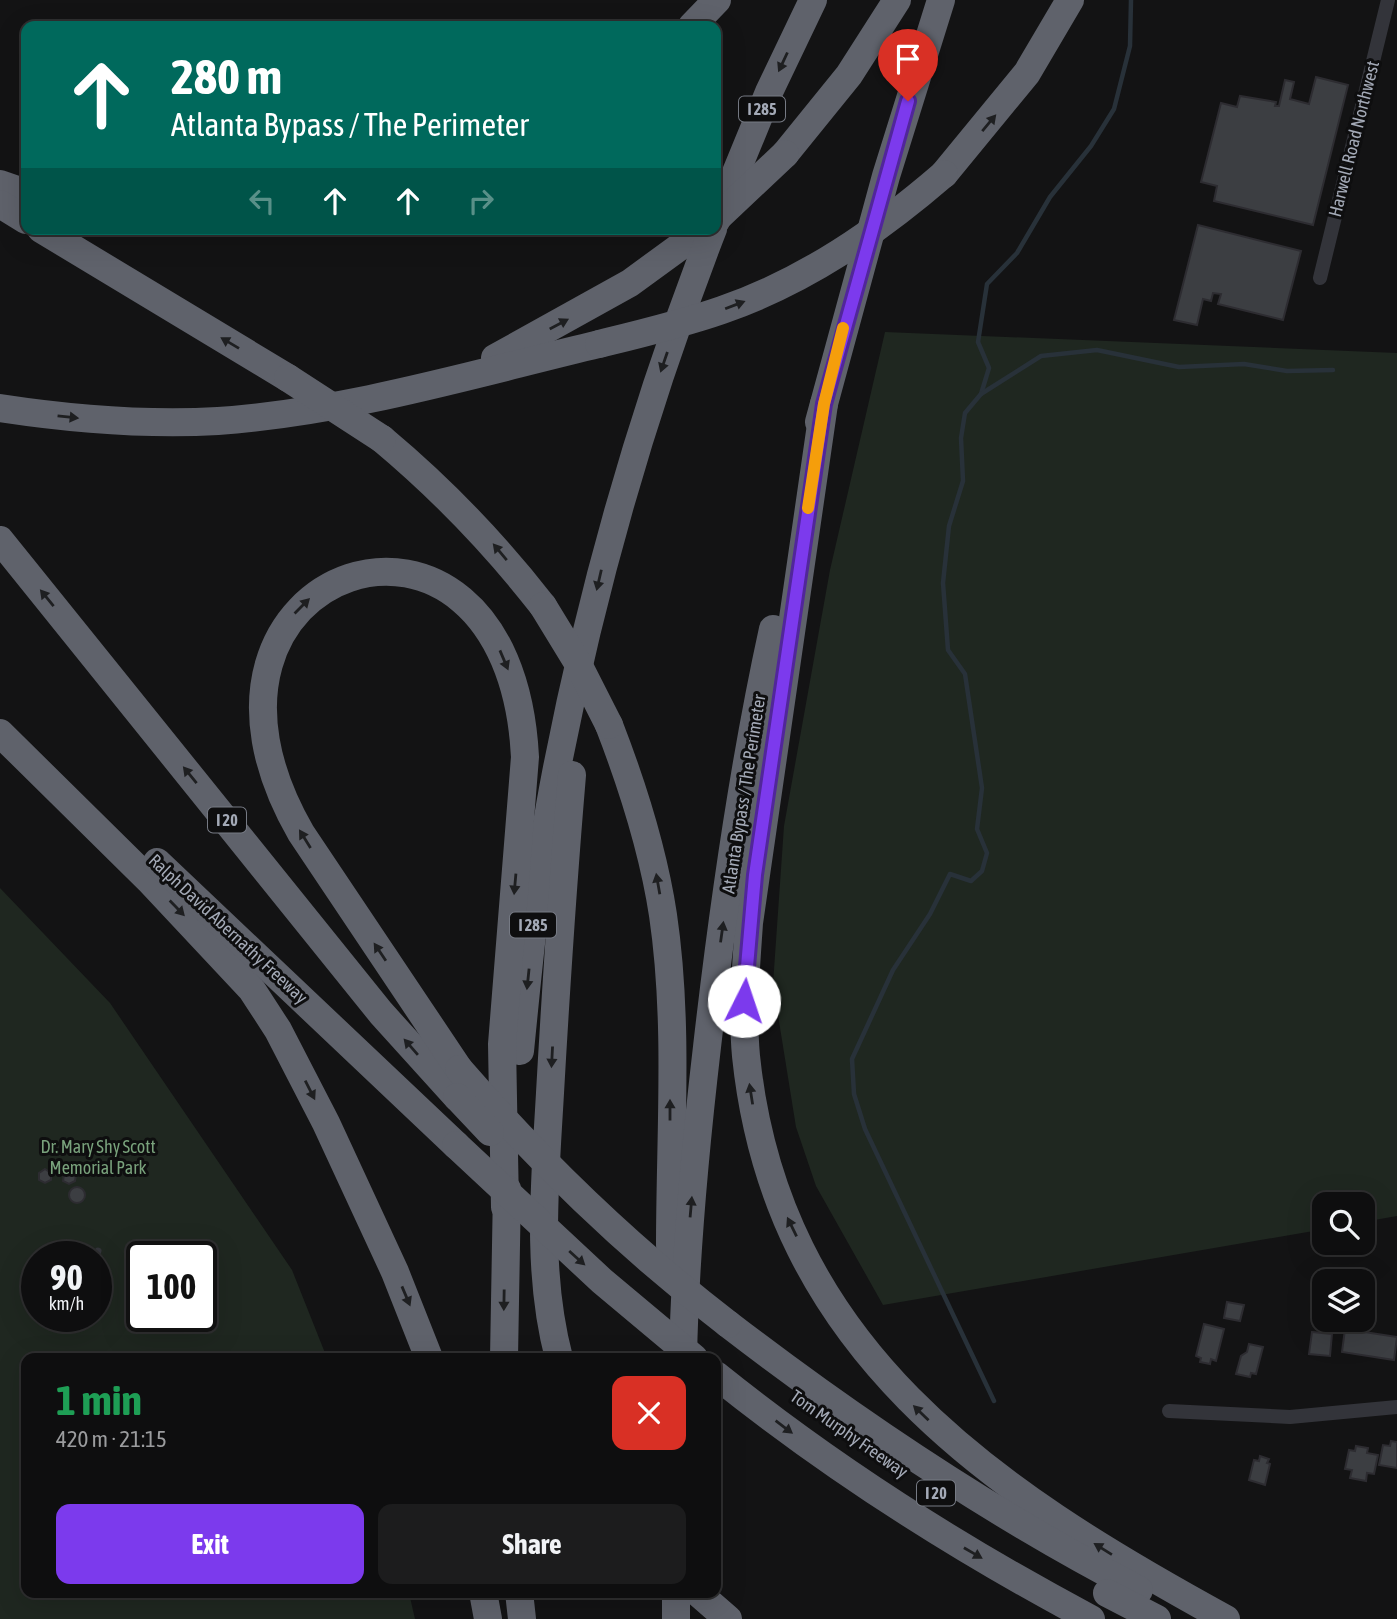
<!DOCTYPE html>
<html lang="en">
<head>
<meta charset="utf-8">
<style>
	body { margin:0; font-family:"Asap Condensed",sans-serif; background:#1c1c1d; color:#f1f3f6; height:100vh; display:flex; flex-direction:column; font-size:26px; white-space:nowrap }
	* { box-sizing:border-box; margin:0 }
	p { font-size:23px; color:#9b9c9e }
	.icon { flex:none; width:38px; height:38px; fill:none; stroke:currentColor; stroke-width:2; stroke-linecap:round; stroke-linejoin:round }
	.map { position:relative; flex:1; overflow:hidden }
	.side { position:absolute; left:21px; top:1353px; width:700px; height:245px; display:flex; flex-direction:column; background:#0e0e0f; border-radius:14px; box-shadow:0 7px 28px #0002,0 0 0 2px #2e2e2f }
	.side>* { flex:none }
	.banner { position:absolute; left:21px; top:21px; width:700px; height:214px; border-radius:14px; box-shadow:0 7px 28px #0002,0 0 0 2px #2e2e2f; background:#00695c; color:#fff; overflow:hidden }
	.fabs { position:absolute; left:1312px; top:1192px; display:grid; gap:14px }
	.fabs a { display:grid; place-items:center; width:63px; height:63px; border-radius:14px; background:#0e0e0f; box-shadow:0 7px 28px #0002,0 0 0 2px #2e2e2f; font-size:35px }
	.speed { position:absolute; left:21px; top:1241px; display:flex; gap:14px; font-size:35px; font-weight:700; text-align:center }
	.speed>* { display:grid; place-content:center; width:91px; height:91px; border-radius:50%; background:#0e0e0f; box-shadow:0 7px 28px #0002,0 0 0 2px #2e2e2f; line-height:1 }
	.speed small { font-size:18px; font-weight:400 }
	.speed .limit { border:4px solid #111; border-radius:10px; background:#fff; color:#111 }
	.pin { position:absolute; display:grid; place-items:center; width:60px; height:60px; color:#fff; margin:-72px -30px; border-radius:50% 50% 50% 0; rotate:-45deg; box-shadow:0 0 7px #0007 }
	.pin .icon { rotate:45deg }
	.me { position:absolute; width:77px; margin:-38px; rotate:4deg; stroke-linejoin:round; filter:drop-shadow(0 0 5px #0008) }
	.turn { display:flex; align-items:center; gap:24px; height:147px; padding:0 35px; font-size:32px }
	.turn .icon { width:91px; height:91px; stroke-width:2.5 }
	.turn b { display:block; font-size:49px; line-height:60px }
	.lanes { display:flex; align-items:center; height:66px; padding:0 35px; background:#0003; justify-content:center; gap:35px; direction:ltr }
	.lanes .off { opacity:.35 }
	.round { display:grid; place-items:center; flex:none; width:74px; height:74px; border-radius:14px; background:#1c1c1d }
	.overview { display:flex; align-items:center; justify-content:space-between; height:119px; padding:0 35px }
	h1 { font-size:42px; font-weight:700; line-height:52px; color:#1e9e55 }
	.button { display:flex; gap:14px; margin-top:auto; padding:14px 35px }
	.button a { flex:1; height:80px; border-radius:14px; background:#7c3aed; color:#fff; font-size:28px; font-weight:700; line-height:80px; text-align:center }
	.button a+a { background:#1c1c1d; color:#f1f3f6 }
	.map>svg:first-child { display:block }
	.green { fill:#1f2720; fill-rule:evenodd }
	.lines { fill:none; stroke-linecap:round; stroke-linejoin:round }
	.stream { stroke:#283139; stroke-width:4.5 }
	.building { fill:#3c3e42; stroke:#2d2c31; stroke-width:2 }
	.lane { stroke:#33343a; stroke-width:7 }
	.street { stroke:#33343a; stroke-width:14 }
	.highway { stroke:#5f626b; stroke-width:28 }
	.highway-bridge { stroke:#5f626b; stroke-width:28 }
	.oneway { fill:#1e1f21 }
	.route-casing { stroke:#51269a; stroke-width:18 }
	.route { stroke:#7c3aed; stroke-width:12 }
	.slow { stroke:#f59e0b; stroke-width:12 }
	.labels { text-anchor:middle; stroke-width:6; stroke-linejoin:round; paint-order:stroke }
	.shield { fill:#0e0e0f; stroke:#767a84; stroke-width:2 }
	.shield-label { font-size:16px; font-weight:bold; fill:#a3a9b6 }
	.street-label { font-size:18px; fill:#a3a9b6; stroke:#0e0e0f }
	.park-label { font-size:18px; fill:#79a27c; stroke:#0e0e0f }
</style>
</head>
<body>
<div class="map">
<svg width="1397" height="1619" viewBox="0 0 1397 1619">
	<rect width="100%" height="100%" fill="#131314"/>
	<g class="green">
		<polygon points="885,332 1397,353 1397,1216 1363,1222 1363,1204 1325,1204 1325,1229 883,1305 816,1186 796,1127 773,984 784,826 830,570"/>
		<path d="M0 888 110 1003 292 1270 327 1358H26V1592L409 1593 415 1619H0ZM37 1256H96V1316H37ZM142 1256H201V1316H142Z"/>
	</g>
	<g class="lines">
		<g class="stream">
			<polyline points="981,394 989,368 978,342 987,284 1017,253 1050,197 1091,146 1114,109 1130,46 1131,0"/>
			<polyline points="994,1401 865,1129 854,1094 852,1059 893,970 930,914 950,874 971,881 982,871 987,853 977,829 982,788 965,674 948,650 943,583 949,526 963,481 961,438 965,413 981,394 1041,356 1097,350 1179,367 1244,364 1287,371 1333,370"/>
		</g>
	</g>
	<g class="building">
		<polygon points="1316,77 1348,85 1313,225 1214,201 1217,186 1201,182 1221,103 1237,107 1240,96 1276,102 1275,106 1279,106 1285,80 1294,82 1290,99 1309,104"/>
		<polygon points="1198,225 1301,251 1283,320 1218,304 1221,294 1213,293 1211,301 1203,299 1197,325 1174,320"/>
		<polygon points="45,1169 51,1173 51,1180 45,1183 39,1180 39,1173"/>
		<polygon points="69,1171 76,1174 75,1181 69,1184 63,1181 64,1174"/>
		<circle cx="77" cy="1195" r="8"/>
		<circle cx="1351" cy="1277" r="5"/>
		<polygon points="1227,1302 1244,1305 1240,1321 1224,1318"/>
		<polygon points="1204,1324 1224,1329 1216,1361 1211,1359 1210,1364 1200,1362 1201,1358 1196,1356"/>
		<polygon points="1345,1329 1397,1337 1394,1360 1342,1352"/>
		<polygon points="1312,1332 1332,1334 1330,1356 1309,1354"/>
		<polygon points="1249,1344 1263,1347 1256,1374 1251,1373 1250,1377 1236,1374 1241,1356 1247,1352"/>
		<polygon points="1391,1441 1397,1442 1397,1468 1379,1465 1383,1445 1390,1446"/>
		<polygon points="1356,1446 1368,1448 1367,1453 1378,1455 1374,1474 1367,1473 1366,1481 1350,1478 1352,1470 1345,1469 1349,1450 1355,1451"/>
		<polygon points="1260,1456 1269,1459 1267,1463 1270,1464 1265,1485 1249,1480 1254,1460 1259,1461"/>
	</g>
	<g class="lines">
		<polyline class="lane" points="96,1256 98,1251"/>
		<g class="street">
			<polyline points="1320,278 1388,0"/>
			<polyline points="1169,1411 1290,1417 1397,1407"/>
		</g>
		<g class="highway">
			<polyline points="692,26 717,0"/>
			<polyline points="785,154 849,75 897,0"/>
			<polyline points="944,174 1027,73 1070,0"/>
			<polyline points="0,184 26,193"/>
			<polyline points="0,204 26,220"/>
			<polyline points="716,221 769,92 813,0"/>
			<polyline points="41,229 288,378"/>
			<polyline points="495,358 630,283 704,229"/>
			<path d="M824 404 749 923C746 968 742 1012 746 1056 776 1348 990 1490 1226 1619"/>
			<path d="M0 408C72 419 145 425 218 421 347 412 473 374 599 344"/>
			<polyline points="819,422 886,176 941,0"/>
			<path d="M382 439C443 490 494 543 543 606"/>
			<polyline points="0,540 381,1013 457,1097"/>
			<path d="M609 725C633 787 653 849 663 915 679 1023 670 1136 670 1245L675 1266"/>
			<polyline points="0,733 149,880 252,990 278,1030 326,1123 395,1272 429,1358"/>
			<polyline points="157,862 456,1145"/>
			<path d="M520 1051C529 959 538 865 556 773 592 587 644 406 713 229"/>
			<path d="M459 1069 301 833C147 566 509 445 525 757L502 1044 505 1207"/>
			<path d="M728 1324C858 1424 993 1514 1139 1590"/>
			<polyline points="504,1358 507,1189"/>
			<path d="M559 1358C536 1271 545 1182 550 1093 556 987 563 881 572 775"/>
			<path d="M683 1358C685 1254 695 1150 707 1047 723 907 743 766 773 629"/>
			<path d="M716 1375C833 1469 959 1549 1091 1619"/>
			<polyline points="483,1592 488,1619"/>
			<polyline points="519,1592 522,1619"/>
			<polyline points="697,1592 728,1619"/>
			<polyline points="1107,1593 1157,1619"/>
			<polyline points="676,1619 676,1592"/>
		</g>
		<g class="highway-bridge">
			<polyline points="716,219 785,154"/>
			<path d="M599 344C640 334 682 324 722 310 806 281 878 231 944 174"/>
			<polyline points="288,378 382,439"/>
			<polyline points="543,606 576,660 609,725"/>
			<path d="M459 1069C540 1162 630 1249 728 1324"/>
			<polyline points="457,1097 490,1132"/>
			<polyline points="456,1145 602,1281 694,1358"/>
		</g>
	</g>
	<defs><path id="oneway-solid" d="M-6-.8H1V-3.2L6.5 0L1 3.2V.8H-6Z" transform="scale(1.75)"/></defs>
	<g class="oneway">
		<use href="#oneway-solid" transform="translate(783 62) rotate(115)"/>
		<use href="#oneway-solid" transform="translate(989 123) rotate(-50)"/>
		<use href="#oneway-solid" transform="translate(735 305) rotate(-21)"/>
		<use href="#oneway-solid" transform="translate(559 324) rotate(-28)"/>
		<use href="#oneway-solid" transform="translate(230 343) rotate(-149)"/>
		<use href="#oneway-solid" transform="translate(664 362) rotate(109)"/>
		<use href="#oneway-solid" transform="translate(68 417) rotate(6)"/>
		<use href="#oneway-solid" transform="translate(500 552) rotate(-130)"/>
		<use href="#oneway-solid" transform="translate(599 580) rotate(103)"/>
		<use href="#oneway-solid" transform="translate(47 598) rotate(-129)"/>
		<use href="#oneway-solid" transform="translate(302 606) rotate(-45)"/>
		<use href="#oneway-solid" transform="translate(504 660) rotate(67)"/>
		<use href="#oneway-solid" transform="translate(190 775) rotate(-129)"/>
		<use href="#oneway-solid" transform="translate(305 839) rotate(-122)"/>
		<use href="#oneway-solid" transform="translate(515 884) rotate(95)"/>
		<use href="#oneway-solid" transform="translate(658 884) rotate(-100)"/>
		<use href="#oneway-solid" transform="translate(177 908) rotate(46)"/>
		<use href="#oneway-solid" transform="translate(722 932) rotate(-82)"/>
		<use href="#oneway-solid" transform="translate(380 952) rotate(-124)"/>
		<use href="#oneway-solid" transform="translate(528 979) rotate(96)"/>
		<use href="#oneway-solid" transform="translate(411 1047) rotate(-131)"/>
		<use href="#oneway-solid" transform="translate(552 1057) rotate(93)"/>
		<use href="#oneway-solid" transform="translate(310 1090) rotate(63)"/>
		<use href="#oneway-solid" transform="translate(751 1094) rotate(-99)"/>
		<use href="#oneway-solid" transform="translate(670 1110) rotate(-90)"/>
		<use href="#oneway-solid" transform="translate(691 1207) rotate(-85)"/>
		<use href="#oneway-solid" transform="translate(792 1227) rotate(-116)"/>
		<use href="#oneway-solid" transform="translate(577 1258) rotate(42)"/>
		<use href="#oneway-solid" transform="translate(406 1296) rotate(67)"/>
		<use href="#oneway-solid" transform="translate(504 1300) rotate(91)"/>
		<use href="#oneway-solid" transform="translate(921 1413) rotate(-136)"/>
		<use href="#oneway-solid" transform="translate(784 1427) rotate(37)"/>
		<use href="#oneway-solid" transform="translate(1103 1549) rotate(-148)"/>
		<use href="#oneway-solid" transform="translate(973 1553) rotate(30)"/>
	</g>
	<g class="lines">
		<defs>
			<polyline id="route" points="744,1001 755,875 824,404 908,101"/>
		</defs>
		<use href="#route" class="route-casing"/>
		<use href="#route" class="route"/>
		<polyline class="slow" points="808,508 824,404 843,328"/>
	</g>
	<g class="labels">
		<g class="shield">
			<rect x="739" y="96.5" width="46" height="25" rx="5"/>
			<rect x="208" y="807.5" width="38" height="25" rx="5"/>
			<rect x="510" y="912.5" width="46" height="25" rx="5"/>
			<rect x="917" y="1480.5" width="38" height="25" rx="5"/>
		</g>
		<g class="shield-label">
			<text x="762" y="115">I 285</text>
			<text x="227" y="826">I 20</text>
			<text x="533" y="931">I 285</text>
			<text x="936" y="1499">I 20</text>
		</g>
		<g class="street-label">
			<text transform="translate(1354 139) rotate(-76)" y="6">Harwell Road Northwest</text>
			<text transform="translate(744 794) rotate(-81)" y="6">Atlanta Bypass / The Perimeter</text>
			<text transform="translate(228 929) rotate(43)" y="6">Ralph David Abernathy Freeway</text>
			<text transform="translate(849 1434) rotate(35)" y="6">Tom Murphy Freeway</text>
		</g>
		<g class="park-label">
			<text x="98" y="1153">Dr. Mary Shy Scott<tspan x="98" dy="21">Memorial Park</tspan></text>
		</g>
	</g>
</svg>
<div class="fabs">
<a><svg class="icon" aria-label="search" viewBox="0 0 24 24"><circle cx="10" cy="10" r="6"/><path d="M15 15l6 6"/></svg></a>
<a><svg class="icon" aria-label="layers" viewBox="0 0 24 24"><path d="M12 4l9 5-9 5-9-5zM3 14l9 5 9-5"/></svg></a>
</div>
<div class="speed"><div>90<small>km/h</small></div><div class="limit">100</div></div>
<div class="pin" style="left:908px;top:101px;background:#d93025"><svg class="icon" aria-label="arrive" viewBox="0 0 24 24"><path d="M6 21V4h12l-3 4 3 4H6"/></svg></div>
<svg class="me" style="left:744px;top:1001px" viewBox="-20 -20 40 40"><circle r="19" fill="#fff"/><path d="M0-13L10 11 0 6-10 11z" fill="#7c3aed"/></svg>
<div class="banner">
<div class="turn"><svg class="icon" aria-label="ahead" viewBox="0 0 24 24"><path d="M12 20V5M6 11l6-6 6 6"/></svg><div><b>280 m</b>Atlanta Bypass / The Perimeter</div></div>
<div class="lanes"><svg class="icon off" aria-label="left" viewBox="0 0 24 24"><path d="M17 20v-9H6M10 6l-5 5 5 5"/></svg><svg class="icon" aria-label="ahead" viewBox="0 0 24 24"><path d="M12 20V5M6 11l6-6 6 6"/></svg><svg class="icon" aria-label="ahead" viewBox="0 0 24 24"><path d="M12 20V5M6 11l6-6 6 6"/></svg><svg class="icon off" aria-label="right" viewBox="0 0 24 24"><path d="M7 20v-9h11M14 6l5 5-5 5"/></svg></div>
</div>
<section class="side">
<div class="overview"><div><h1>1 min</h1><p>420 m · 21:15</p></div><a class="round" style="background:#d93025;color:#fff"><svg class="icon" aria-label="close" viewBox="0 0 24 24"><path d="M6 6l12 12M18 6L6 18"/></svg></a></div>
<div class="button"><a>Exit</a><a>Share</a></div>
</section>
</div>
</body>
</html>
